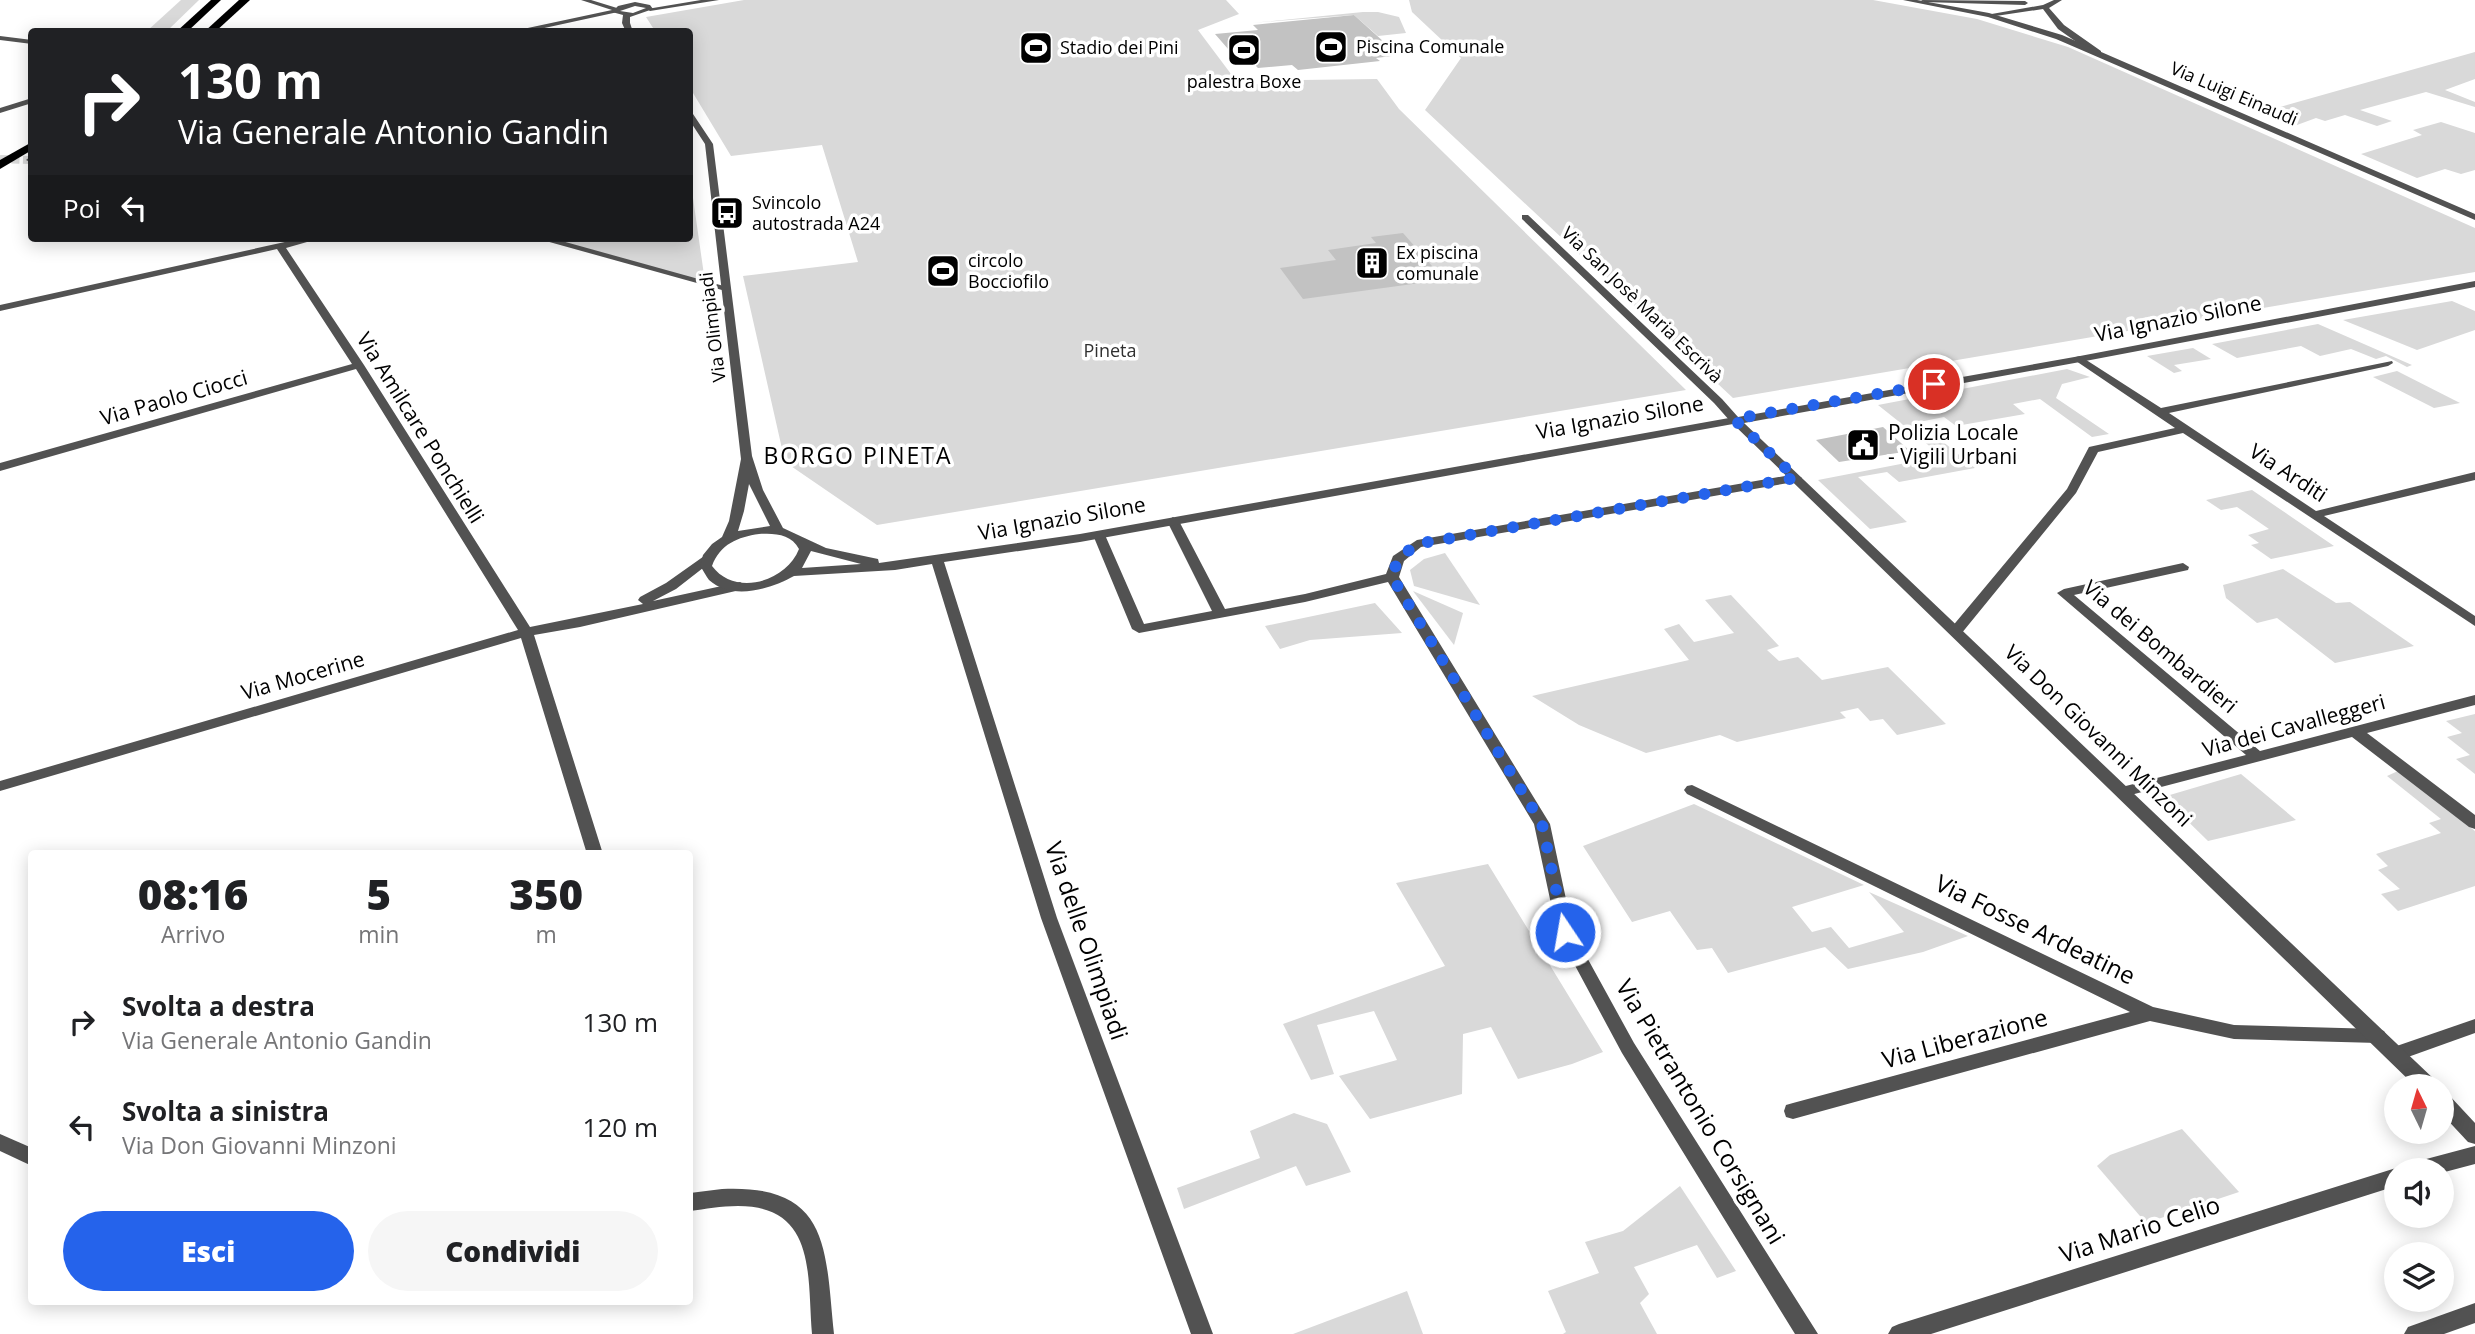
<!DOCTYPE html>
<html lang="it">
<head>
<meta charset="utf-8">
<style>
	body { margin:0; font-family:"Open Sans",sans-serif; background:#f6f6f6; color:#202124; height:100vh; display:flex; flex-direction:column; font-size:26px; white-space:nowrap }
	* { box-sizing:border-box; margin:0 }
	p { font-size:23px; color:#757577 }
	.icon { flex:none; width:38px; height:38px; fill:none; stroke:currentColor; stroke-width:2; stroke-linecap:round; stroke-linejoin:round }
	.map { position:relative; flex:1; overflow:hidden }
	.details { position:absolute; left:28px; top:850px; width:665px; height:455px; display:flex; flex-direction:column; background:#fff; border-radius:7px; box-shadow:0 4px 18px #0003 }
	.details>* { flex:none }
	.banner { position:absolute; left:28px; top:28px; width:665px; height:214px; border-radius:7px; box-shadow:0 4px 18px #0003; background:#202124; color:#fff; overflow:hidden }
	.needle { width:46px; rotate:355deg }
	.buttons { position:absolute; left:2384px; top:1074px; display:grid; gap:14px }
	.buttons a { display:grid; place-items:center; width:70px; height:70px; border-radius:50%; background:#fff; box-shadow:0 4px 18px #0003; font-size:35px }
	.pin { position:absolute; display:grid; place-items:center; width:60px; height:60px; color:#fff; margin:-30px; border:4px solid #fff; border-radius:50%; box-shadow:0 2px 7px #0007 }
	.me { position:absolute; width:77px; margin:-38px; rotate:348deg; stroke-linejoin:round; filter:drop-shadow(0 0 5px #0008) }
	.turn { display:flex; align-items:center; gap:24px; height:147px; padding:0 35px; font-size:32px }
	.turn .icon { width:91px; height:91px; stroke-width:2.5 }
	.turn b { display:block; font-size:49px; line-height:60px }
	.then { display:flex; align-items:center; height:66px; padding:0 35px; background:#0003; gap:14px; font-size:26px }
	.eta { display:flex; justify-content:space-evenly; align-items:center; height:119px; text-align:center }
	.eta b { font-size:42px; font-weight:800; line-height:49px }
	.action { display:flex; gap:14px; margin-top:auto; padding:14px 35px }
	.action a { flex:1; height:80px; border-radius:42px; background:#2563eb; color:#fff; font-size:28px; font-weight:800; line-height:80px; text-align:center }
	.action a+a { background:#f6f6f6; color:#202124 }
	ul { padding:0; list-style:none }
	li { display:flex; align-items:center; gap:21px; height:105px; padding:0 35px }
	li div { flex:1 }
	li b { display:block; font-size:26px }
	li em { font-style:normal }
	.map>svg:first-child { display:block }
	.green { fill:#d9d9d9 }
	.building { fill:#c2c2c2 }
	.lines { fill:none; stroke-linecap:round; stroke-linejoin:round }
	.minor-tunnel { stroke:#d9d9d9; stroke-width:8; stroke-dasharray:8 3.5; stroke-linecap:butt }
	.minor { fill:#525252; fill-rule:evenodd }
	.tertiary { fill:#525252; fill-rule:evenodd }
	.trunk { fill:#000; fill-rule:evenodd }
	.route { stroke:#2563eb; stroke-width:12; stroke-dasharray:0 21.6 }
	.labels { text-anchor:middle; stroke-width:7; stroke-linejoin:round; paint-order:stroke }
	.far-poi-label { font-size:18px; fill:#000; stroke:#fff; text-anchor:start }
	.far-street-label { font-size:18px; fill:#000; stroke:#fff }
	.far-park-label { font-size:18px; fill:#303030; stroke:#fff }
	.street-label { font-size:21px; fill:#000; stroke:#fff }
	.poi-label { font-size:21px; fill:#000; stroke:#fff; text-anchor:start }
	.neighbourhood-label { font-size:23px; letter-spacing:2px; fill:#000; stroke:#fff }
	.near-street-label { font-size:24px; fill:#000; stroke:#fff }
</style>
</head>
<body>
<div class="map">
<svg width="2475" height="1334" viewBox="0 0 2475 1334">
	<rect width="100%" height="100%" fill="#fff"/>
	<g class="green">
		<polygon points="181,0 199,0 167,31 147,31"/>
		<polygon points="744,0 1226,0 1239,14 1198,30 1240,86 1301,80 1377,79 1399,109 1686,390 877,525 785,462 743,276 858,262 822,145 731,156 690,88 690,32 655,31 646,17"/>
		<polygon points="1409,0 1873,0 1977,19 2068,47 2475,228 2475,272 1733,398 1425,110 1461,58 1412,12"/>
		<polygon points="1363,12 1378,12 1399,17 1406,33 1378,36 1354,15 1251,23"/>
		<polygon points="2475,52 2475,79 2445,90 2475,102 2475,107 2426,92 2360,110 2392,121 2377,126 2345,115 2325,121 2316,118 2297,125 2266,111"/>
		<polygon points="2441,122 2475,133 2475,170 2461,174 2445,169 2417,178 2361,154 2422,135 2413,130"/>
		<polygon points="690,177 705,282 540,238 690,238"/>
		<polygon points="2452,301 2475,311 2475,330 2417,350 2343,320"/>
		<polygon points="2318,324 2412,365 2407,367 2386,356 2376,359 2351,349 2320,356 2301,346 2237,358 2212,344"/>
		<polygon points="2193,348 2211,359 2174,365 2182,371 2174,373 2147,356"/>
		<polygon points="2067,369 2090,377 2062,384 2056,398 2109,434 2092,437 2040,399 2013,404 2025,414 1956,426 1944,417 1919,422 1975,468 1899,482 1887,472 1858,477 1907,522 1870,529 1818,480 1942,456 1878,405"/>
		<polygon points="2397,371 2460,403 2434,408 2373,377"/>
		<polygon points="2252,490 2334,546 2271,559 2251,545 2259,543 2248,535 2269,529 2237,507 2221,510 2206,500"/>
		<polygon points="1445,553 1480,605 1414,586 1410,570 1424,559"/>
		<polygon points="2283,569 2336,603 2350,602 2414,646 2335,663 2277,618 2257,623 2226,598 2223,585"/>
		<polygon points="1413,591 1463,613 1454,645"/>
		<polygon points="1731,595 1779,646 1767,650 1779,661 1798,657 1822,680 1888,667 1946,724 1897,735 1883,719 1870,721 1858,708 1840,712 1846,718 1737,742 1720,735 1646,753 1579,725 1532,696 1689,660 1664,629 1679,624 1694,642 1734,633 1705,600"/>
		<polygon points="1375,603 1402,633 1310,640 1280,649 1265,626"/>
		<polygon points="2475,714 2475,774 2456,759 2470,755 2447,737 2462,733 2446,721"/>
		<polygon points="2398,771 2475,831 2475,886 2398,911 2381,894 2400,889 2378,870 2388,866 2376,854 2441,833 2429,823 2441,819 2387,776"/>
		<polygon points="2241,774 2296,820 2208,841 2163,797"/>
		<polygon points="1694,804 1864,885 1792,907 1812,932 1831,927 1849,948 1904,932 1869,892 1968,936 1923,952 1848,969 1825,947 1728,973 1712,948 1697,950 1670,911 1632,922 1583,846"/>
		<polygon points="1488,864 1603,1052 1572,1064 1518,1079 1491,1027 1463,1034 1462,1094 1370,1119 1339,1076 1397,1060 1374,1011 1317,1025 1334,1074 1311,1080 1283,1024 1445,966 1396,883"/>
		<polygon points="1294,1113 1327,1124 1351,1172 1306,1186 1296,1166 1184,1209 1177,1188 1260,1158 1250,1131"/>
		<polygon points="2182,1129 2239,1192 2146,1223 2097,1166 2110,1155"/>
		<polygon points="1680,1186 1736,1271 1717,1278 1697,1245 1634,1267 1649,1294 1640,1303 1657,1334 1563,1334 1566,1332 1548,1291 1599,1273 1585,1242 1623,1231"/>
		<polygon points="1407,1291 1423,1334 1293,1334"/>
	</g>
	<g class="building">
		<polygon points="1354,15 1384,42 1381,42 1392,52 1388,52 1392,56 1376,58 1380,61 1298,70 1292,65 1258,68 1246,56 1235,57 1215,34 1258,30 1253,25"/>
		<polygon points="1403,233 1432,266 1408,269 1420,283 1303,299 1280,268 1336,260 1328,250 1376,243 1371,237"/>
		<polygon points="1883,427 1910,451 1839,462 1816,440"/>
	</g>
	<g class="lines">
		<polyline class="minor-tunnel" points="0,159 30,160"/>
		<g class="minor">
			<polygon points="581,0 591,0 617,8 618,12 526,32 509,32 612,10"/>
			<polygon points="701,0 719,0 650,11 647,9"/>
			<polygon points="1921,0 2025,1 2028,3 2025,5 1924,2"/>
			<polygon points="2054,0 2062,0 2049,8 2064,25 2101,51 2101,55 2095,55 2058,29 2043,9 1989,17 1986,15 2043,5"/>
			<polygon points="0,36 32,40 32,44 0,40"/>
			<polygon points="32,98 32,103 0,113 0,108"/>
			<polygon points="30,157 32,157 32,163 26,160"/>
			<polygon points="1522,215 1528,215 1722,399 1738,417 1738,421 1730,421 1714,403 1522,219"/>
			<polygon points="303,238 321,238 286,248 364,365 530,627 643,604 638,600 640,597 666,583 707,554 713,558 712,561 676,589 653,601 740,582 747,586 740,590 580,627 534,635 603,854 587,854 521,638 0,791 0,781 518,630 356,369 0,471 0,463 352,364 277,249 0,311 0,305"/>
			<polygon points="535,238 551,238 731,288 722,290"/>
			<polygon points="2080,356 2161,408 2392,361 2393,363 2388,366 2169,413 2316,511 2475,472 2475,480 2324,516 2475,616 2475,626 2183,433 2098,452 2076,493 1961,634 1951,634 1949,631 1951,628 2067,489 2089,447 2175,428 2076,361 2076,357"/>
			<polygon points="1796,474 1802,478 1800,481 1421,547 1404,561 1399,577 1550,824 1573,932 1634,1043 1818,1334 1795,1334 1622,1053 1557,932 1534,824 1388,582 1305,602 1139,633 1132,629 1093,535 1099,531 1105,535 1144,624 1212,611 1167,521 1173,517 1179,521 1225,609 1305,594 1386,574 1393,556 1417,540"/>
			<polygon points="2183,563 2189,567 2188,570 2074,595 2260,751 2475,695 2475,705 2367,733 2475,815 2475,829 2469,827 2352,737 2123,797 2118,796 2115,792 2118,788 2246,755 2057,593 2064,589"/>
			<polygon points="1692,785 2153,1007 2234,1025 2378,1029 2384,1031 2387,1036 2384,1041 2378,1043 2234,1039 2150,1021 1793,1119 1786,1117 1784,1111 1786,1105 1793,1103 2130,1012 1687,794 1684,790 1687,786"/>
			<polygon points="2475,1019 2475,1033 2394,1062 2388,1059 2385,1054 2388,1049"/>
			<polygon points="0,1134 32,1148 32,1166 0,1151"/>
			<polygon points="2475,1146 2475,1164 2441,1173 2441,1171 2405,1171 2408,1165 2415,1162"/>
			<polygon points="2396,1168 2403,1171 2396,1171 2396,1186 1931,1334 1888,1334 1892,1327 1899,1324"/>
			<path d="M722 1189C831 1184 825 1249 834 1334H812C807 1276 817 1206 738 1206 721 1206 705 1209 690 1211V1193Z"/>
			<polygon points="2475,1303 2475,1323 2444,1334 2404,1334 2408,1327"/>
		</g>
		<g class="tertiary">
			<polygon points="1903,0 1917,0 1989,13 2062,35 2475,214 2475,220 2056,39 1988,17"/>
			<path d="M635 2 650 5 653 9 630 17V23L633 32H626L622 23 623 15 612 12 618 6ZM635 6 646 8 633 13 620 11Z"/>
			<path d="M690 114H693L713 144 752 456 763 490 783 528 826 548 878 559 879 563 1080 534 1729 418 1734 416 1738 417 2080 356 2475 281V287L2080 362 1744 423 2436 1081 2438 1087H2416L1733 424 1080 542 944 562 1057 918 1213 1334H1191L1041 918 932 564 895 570 794 576C771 589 732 601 709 580 706 576 703 570 700 566L703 555 712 544 722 537 729 521 741 459 705 144 690 121ZM749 484 770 526 738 531 744 511ZM759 534C775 533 791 534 799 549 786 582 735 597 712 566 720 544 738 537 759 534ZM811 551 861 564 802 568Z"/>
			<polygon points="2441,1092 2448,1094 2475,1123 2475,1144 2468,1142 2441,1113"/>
		</g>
		<g class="trunk">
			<polygon points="211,0 221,0 187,32 176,32"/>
			<polygon points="239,0 250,0 215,32 204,32"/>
			<polygon points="32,142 32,150 0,169 0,160"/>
		</g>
	</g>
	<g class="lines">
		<polyline class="route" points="1565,932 1542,824 1392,577 1398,559 1417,544 1796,478 1734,419 1934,384"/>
	</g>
	<defs>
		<symbol id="stadium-square" viewBox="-11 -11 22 22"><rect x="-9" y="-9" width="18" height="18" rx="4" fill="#000" stroke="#fff"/><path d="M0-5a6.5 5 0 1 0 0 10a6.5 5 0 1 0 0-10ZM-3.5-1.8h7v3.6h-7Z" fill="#fff"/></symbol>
		<symbol id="bus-square" viewBox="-11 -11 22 22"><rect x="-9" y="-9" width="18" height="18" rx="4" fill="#000" stroke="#fff"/><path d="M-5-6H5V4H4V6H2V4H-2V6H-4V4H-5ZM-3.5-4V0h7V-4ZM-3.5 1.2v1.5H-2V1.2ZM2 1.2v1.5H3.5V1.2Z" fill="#fff"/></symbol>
		<symbol id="building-square" viewBox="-11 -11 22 22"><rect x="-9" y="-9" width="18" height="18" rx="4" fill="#000" stroke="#fff"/><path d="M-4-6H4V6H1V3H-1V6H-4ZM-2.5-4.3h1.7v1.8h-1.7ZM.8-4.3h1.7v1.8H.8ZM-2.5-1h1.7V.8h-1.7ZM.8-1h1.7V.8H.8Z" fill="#fff"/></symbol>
		<symbol id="civic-square" viewBox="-11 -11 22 22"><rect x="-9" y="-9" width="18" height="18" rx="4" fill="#000" stroke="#fff"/><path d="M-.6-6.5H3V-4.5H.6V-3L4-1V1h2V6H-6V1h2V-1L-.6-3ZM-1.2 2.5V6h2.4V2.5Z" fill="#fff"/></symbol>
	</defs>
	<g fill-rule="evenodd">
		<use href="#stadium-square" x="1312" y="28" width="38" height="38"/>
		<use href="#stadium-square" x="1017" y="29" width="38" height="38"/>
		<use href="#stadium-square" x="1225" y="31" width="38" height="38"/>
		<use href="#bus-square" x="708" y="194" width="38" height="38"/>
		<use href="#building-square" x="1353" y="244" width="38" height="38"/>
		<use href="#stadium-square" x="924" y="252" width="38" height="38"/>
		<use href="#civic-square" x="1844" y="426" width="38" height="38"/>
	</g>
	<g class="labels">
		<g class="far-poi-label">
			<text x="1356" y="53">Piscina Comunale</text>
			<text x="1060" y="54">Stadio dei Pini</text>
			<text x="1244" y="88" text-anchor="middle">palestra Boxe</text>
			<text x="752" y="209">Svincolo<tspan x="752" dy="21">autostrada A24</tspan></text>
			<text x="1396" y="259">Ex piscina<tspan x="1396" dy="21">comunale</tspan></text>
			<text x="968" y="267">circolo<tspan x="968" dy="21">Bocciofilo</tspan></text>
		</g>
		<g class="far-street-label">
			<text transform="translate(2234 94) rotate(23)" y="6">Via Luigi Einaudi</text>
			<text transform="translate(1642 305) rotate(44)" y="6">Via San Josè Maria Escrivà</text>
			<text transform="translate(713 327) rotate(-97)" y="6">Via Olimpiadi</text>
		</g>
		<g class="far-park-label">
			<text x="1110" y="357">Pineta</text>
		</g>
		<g class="street-label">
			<text transform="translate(2178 319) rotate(-11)" y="7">Via Ignazio Silone</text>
			<text transform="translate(174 398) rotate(-16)" y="7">Via Paolo Ciocci</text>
			<text transform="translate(1620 418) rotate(-10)" y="7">Via Ignazio Silone</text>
			<text transform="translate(420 428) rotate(58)" y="7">Via Amilcare Ponchielli</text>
			<text transform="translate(2288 473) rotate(33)" y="7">Via Arditi</text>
			<text transform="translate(1062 519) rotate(-10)" y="7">Via Ignazio Silone</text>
			<text transform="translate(2160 647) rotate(40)" y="7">Via dei Bombardieri</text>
			<text transform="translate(303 676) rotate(-16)" y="7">Via Mocerine</text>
			<text transform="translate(2294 726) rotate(-15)" y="7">Via dei Cavalleggeri</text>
			<text transform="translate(2098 736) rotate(44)" y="7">Via Don Giovanni Minzoni</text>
		</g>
		<g class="poi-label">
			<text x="1888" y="440">Polizia Locale<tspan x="1888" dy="24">- Vigili Urbani</tspan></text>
		</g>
		<g class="neighbourhood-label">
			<text x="858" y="464">BORGO PINETA</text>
		</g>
		<g class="near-street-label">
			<text transform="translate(2035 930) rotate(26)" y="8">Via Fosse Ardeatine</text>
			<text transform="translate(1086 941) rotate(71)" y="8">Via delle Olimpiadi</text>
			<text transform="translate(1965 1039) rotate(-15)" y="8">Via Liberazione</text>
			<text transform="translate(1700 1112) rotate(59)" y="8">Via Pietrantonio Corsignani</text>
			<text transform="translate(2140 1230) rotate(-18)" y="8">Via Mario Celio</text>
		</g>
	</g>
</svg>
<div class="buttons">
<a><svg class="needle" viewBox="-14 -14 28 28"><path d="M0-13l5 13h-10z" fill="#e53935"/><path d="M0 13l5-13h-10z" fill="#757577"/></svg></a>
<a><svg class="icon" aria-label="sound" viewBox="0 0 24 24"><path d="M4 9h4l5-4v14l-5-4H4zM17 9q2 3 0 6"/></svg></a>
<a><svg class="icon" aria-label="layers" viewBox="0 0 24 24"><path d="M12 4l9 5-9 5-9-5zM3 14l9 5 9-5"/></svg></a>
</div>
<div class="pin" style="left:1934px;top:384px;background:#d93025"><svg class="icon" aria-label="arrive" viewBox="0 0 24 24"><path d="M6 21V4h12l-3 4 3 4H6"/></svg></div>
<svg class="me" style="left:1565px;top:932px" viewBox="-20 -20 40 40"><circle r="17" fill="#2563eb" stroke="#fff" stroke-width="3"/><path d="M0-11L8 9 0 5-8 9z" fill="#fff"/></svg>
<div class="banner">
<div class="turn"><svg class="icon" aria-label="right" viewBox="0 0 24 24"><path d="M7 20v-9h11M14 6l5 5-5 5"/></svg><div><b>130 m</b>Via Generale Antonio Gandin</div></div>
<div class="then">Poi<svg class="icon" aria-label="left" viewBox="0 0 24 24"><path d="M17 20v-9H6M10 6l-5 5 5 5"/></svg></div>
</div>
<section class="details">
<div class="eta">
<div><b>08:16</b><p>Arrivo</p></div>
<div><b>5</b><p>min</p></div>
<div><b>350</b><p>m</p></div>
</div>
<ul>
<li><svg class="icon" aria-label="right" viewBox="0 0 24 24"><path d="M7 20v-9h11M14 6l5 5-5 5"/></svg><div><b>Svolta a destra</b><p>Via Generale Antonio Gandin</p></div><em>130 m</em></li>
<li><svg class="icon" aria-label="left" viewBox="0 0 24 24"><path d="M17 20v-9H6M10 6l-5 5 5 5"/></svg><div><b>Svolta a sinistra</b><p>Via Don Giovanni Minzoni</p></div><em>120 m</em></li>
</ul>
<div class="action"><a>Esci</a><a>Condividi</a></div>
</section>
</div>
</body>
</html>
